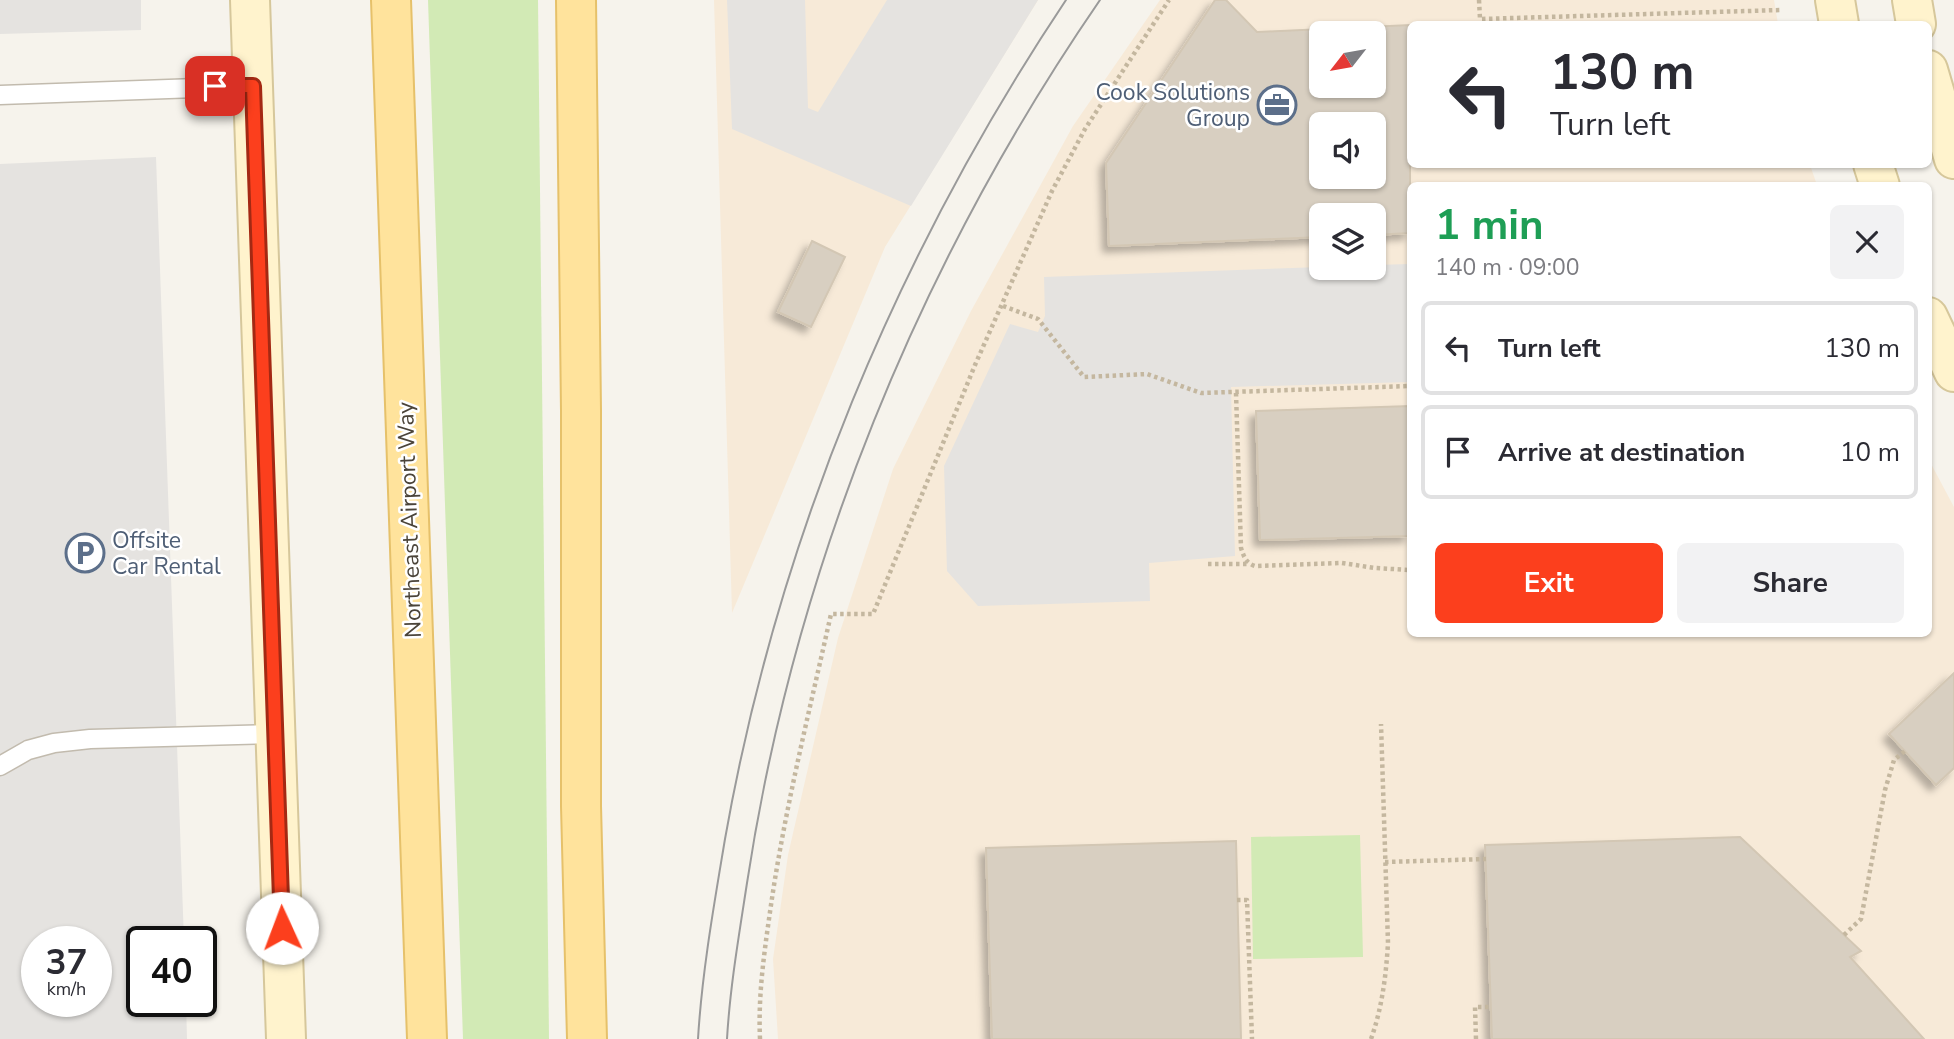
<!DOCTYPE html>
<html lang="en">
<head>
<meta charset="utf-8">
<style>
	body { margin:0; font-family:"Nunito Sans",sans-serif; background:#f2f2f3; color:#2b2b33; height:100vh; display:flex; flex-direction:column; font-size:26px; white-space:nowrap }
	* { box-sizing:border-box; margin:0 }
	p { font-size:23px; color:#7c7c81 }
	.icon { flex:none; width:38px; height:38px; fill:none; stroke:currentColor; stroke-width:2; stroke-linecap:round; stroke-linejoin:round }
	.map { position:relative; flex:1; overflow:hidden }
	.drawer { position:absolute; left:1407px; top:182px; width:525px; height:455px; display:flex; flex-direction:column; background:#fff; border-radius:10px; box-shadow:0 2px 5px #0004 }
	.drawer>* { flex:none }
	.banner { position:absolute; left:1407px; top:21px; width:525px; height:147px; border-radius:10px; box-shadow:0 2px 5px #0004; background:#fff; color:#2b2b33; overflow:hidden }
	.needle { width:46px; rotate:239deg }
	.fabs { position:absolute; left:1309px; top:21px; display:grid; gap:14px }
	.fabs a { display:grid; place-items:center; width:77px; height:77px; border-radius:10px; background:#fff; box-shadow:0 2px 5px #0004; font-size:35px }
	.speed { position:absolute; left:21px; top:926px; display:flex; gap:14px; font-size:35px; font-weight:700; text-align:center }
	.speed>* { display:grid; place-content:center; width:91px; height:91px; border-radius:50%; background:#fff; box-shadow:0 2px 5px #0004; line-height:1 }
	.speed small { font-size:18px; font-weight:400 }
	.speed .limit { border:4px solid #111; border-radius:10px; background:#fff; color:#111 }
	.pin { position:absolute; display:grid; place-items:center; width:60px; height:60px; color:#fff; margin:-30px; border-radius:14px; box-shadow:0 4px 10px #0006 }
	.me { position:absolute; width:77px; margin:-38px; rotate:358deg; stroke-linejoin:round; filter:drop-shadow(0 0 5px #0008) }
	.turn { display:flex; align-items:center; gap:24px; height:147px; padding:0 28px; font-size:32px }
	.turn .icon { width:91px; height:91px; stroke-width:2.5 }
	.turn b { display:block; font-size:49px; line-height:60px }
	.round { display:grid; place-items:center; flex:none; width:74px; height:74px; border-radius:10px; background:#f2f2f3 }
	.head { display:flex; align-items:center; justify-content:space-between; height:119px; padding:0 28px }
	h1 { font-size:42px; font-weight:700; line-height:52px; color:#1e9e55 }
	.cta { display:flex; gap:14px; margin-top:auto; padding:14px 28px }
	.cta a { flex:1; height:80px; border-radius:10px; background:#fc3f1d; color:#fff; font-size:28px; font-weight:700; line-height:80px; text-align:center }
	.cta a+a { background:#f2f2f3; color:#2b2b33 }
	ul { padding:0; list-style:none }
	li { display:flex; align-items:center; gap:21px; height:94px; margin:0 14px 10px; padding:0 14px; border:4px solid #e1e1e2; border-radius:10px }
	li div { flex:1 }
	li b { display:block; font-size:26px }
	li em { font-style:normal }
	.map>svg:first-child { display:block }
	.commercial { fill:#f7ead8; fill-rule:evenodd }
	.green { fill:#d2eab5 }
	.parking { fill:#e5e3e0; fill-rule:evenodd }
	.building { fill:#d8cfc1; stroke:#d3c7b4; stroke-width:2; fill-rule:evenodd; filter:url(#shadow) }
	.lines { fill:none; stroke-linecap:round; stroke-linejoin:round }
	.lane-casing { stroke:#c2bbae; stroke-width:21 }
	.secondary-casing { stroke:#d6c79b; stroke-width:42 }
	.primary-casing { stroke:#e6c16a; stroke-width:42 }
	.path { stroke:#c4b79f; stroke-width:4.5; stroke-dasharray:3.5 3.5; stroke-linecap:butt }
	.lane { stroke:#fff; stroke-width:18 }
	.secondary { stroke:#fff3cd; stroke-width:38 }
	.primary { stroke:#ffe39c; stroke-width:38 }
	.tram { stroke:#9a9a9a; stroke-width:2 }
	.route-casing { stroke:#a42913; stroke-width:18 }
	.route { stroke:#fc3f1d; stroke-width:12 }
	.labels { text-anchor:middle; stroke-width:5; stroke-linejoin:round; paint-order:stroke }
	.service-label { font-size:23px; fill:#4e5e75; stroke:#fff; text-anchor:end }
	.street-label { font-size:23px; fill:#4b4439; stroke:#fff }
</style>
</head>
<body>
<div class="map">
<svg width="1954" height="1039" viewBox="0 0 1954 1039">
	<defs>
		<filter id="shadow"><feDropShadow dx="-6" dy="6" stdDeviation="3.5" flood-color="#0004"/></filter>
	</defs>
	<rect width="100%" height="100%" fill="#f6f3ec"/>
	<g class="commercial">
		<polygon points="714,0 1038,0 885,247 732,613"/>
		<path d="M1160 0H1774L1778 24H1410V164L1810 165 1817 185 1410 186V634H1928L1929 460 1954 507V1039H778L773 959 788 855 838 638 893 469 971 311 1073 126ZM1321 33H1374V86H1321ZM1321 124H1374V177H1321ZM1321 215H1374V268H1321Z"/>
	</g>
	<g class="green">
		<polygon points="428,0 538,0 549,1039 463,1039"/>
		<polygon points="1360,835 1363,957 1253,959 1251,837"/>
	</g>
	<g class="parking">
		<polygon points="0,0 141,0 141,30 0,34"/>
		<polygon points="727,0 805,0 808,108 818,112 887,0 1038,0 911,206 732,129"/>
		<path d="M156 157 184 941 142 942V1001H186L187 1039H0V164ZM37 942H96V1001H37Z"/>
		<polygon points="1410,264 1410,382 1231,387 1235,556 1149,563 1150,601 978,606 947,571 944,466 1010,324 1038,332 1045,316 1044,277 1321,267 1374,268 1374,265"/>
	</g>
	<g class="building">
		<path d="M1215 0H1226L1257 32 1410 25V233L1374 235V215H1321V237L1109 246 1106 163ZM1321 33H1374V86H1321ZM1321 124H1374V177H1321Z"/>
		<polygon points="812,241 845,257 811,327 778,312"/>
		<polygon points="1410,406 1410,536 1260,540 1256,411"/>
		<polygon points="1954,673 1954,768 1936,785 1889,734"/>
		<polygon points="1740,837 1861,951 1850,957 1924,1039 1492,1039 1485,845"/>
		<polygon points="1236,841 1241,1039 992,1039 986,848"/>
	</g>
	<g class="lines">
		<defs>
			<g id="lane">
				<polyline points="0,95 253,86"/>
				<polyline points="0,766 28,750 54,743 90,739 275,734"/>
			</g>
			<g id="secondary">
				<polyline points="250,0 286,1039"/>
				<polyline points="1835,0 1839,24"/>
				<polyline points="1912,0 1916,24"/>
				<polyline points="1928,70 1954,159"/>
				<polyline points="1873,164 1880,186"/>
				<polyline points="1928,317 1954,372"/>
			</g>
			<g id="primary">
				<polyline points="391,0 427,1039"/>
				<polyline points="576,0 581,411 581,806 587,1039"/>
			</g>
		</defs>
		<use href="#lane" class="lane-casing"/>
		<use href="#secondary" class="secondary-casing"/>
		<use href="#primary" class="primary-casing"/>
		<g class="path">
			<polyline points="1479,0 1480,19 1781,10"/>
			<polyline points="1003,306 1038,319 1084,377 1147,374 1201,393 1410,386"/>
			<path d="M1236 393 1241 548C1244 557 1246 563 1255 566L1342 563 1375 568 1410 570"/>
			<polyline points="1928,463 1934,460"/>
			<polyline points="1208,564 1248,564"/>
			<polyline points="1385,862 1486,859"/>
			<polyline points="1237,900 1247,900 1252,1039"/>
			<polyline points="1844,935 1861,919 1885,790 1894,760 1905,751"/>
			<path d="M760 1039C758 996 764 954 770 912 784 812 809 713 831 614H873L975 365 1052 191 1085 129 1169 0"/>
			<path d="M1371 1039C1382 1008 1386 976 1388 943L1381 724"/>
			<polyline points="1476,1039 1475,1007 1490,1007"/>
		</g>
		<use href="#lane" class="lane"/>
		<use href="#secondary" class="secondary"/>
		<use href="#primary" class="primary"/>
		<g class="tram">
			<path d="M698 1039C702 972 714 905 725 839 778 539 897 253 1066 0"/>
			<path d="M727 1039C730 987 739 935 747 883 795 567 919 263 1100 0"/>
		</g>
	</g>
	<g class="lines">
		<defs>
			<polyline id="route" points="215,86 253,86 282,928"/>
		</defs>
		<use href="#route" class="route-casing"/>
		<use href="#route" class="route"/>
	</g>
	<defs>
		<symbol id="office-ring" viewBox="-11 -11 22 22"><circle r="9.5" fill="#fff" stroke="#5c6f8a" stroke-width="1.5"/><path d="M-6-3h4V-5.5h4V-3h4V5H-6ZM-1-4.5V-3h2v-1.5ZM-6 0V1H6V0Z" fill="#5c6f8a"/></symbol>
		<symbol id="parking-ring" viewBox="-11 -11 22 22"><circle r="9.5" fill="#fff" stroke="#5c6f8a" stroke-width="1.5"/><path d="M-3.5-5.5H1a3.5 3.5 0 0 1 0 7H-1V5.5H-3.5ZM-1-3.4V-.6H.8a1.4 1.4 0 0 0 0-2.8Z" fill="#5c6f8a"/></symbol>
	</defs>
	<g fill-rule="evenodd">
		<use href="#office-ring" x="1255" y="83" width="44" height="44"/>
		<use href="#parking-ring" x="63" y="531" width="44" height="44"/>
	</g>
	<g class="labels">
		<g class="service-label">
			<text x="1250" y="100">Cook Solutions<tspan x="1250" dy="26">Group</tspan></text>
			<text x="112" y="548" text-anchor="start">Offsite<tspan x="112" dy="26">Car Rental</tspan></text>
		</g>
		<g class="street-label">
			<text transform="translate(409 520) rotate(-92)" y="8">Northeast Airport Way</text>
		</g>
	</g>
</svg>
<div class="fabs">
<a><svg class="needle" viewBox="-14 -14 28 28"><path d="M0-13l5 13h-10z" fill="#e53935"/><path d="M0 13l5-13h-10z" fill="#7c7c81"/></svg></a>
<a><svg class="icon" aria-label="sound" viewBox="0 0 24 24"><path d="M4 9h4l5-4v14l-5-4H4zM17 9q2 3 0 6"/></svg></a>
<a><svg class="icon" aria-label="layers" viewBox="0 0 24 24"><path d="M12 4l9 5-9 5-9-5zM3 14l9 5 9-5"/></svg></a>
</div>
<div class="speed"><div>37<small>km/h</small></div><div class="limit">40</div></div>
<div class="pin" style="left:215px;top:86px;background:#d93025"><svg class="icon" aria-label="arrive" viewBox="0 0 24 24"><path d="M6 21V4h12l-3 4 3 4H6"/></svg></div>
<svg class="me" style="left:282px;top:928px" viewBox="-20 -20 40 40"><circle r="19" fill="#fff"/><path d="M0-13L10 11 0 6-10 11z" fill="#fc3f1d"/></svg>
<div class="banner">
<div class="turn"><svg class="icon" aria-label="left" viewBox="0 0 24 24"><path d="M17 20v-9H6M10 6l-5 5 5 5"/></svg><div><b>130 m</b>Turn left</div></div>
</div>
<section class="drawer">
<div class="head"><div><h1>1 min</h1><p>140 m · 09:00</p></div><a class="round"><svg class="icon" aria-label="close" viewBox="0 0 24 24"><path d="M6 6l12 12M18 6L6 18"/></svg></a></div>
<ul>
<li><svg class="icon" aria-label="left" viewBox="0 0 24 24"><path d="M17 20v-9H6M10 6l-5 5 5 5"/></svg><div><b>Turn left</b></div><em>130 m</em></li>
<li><svg class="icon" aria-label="arrive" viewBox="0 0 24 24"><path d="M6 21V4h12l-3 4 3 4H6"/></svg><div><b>Arrive at destination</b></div><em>10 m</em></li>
</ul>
<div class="cta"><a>Exit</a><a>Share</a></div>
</section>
</div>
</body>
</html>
